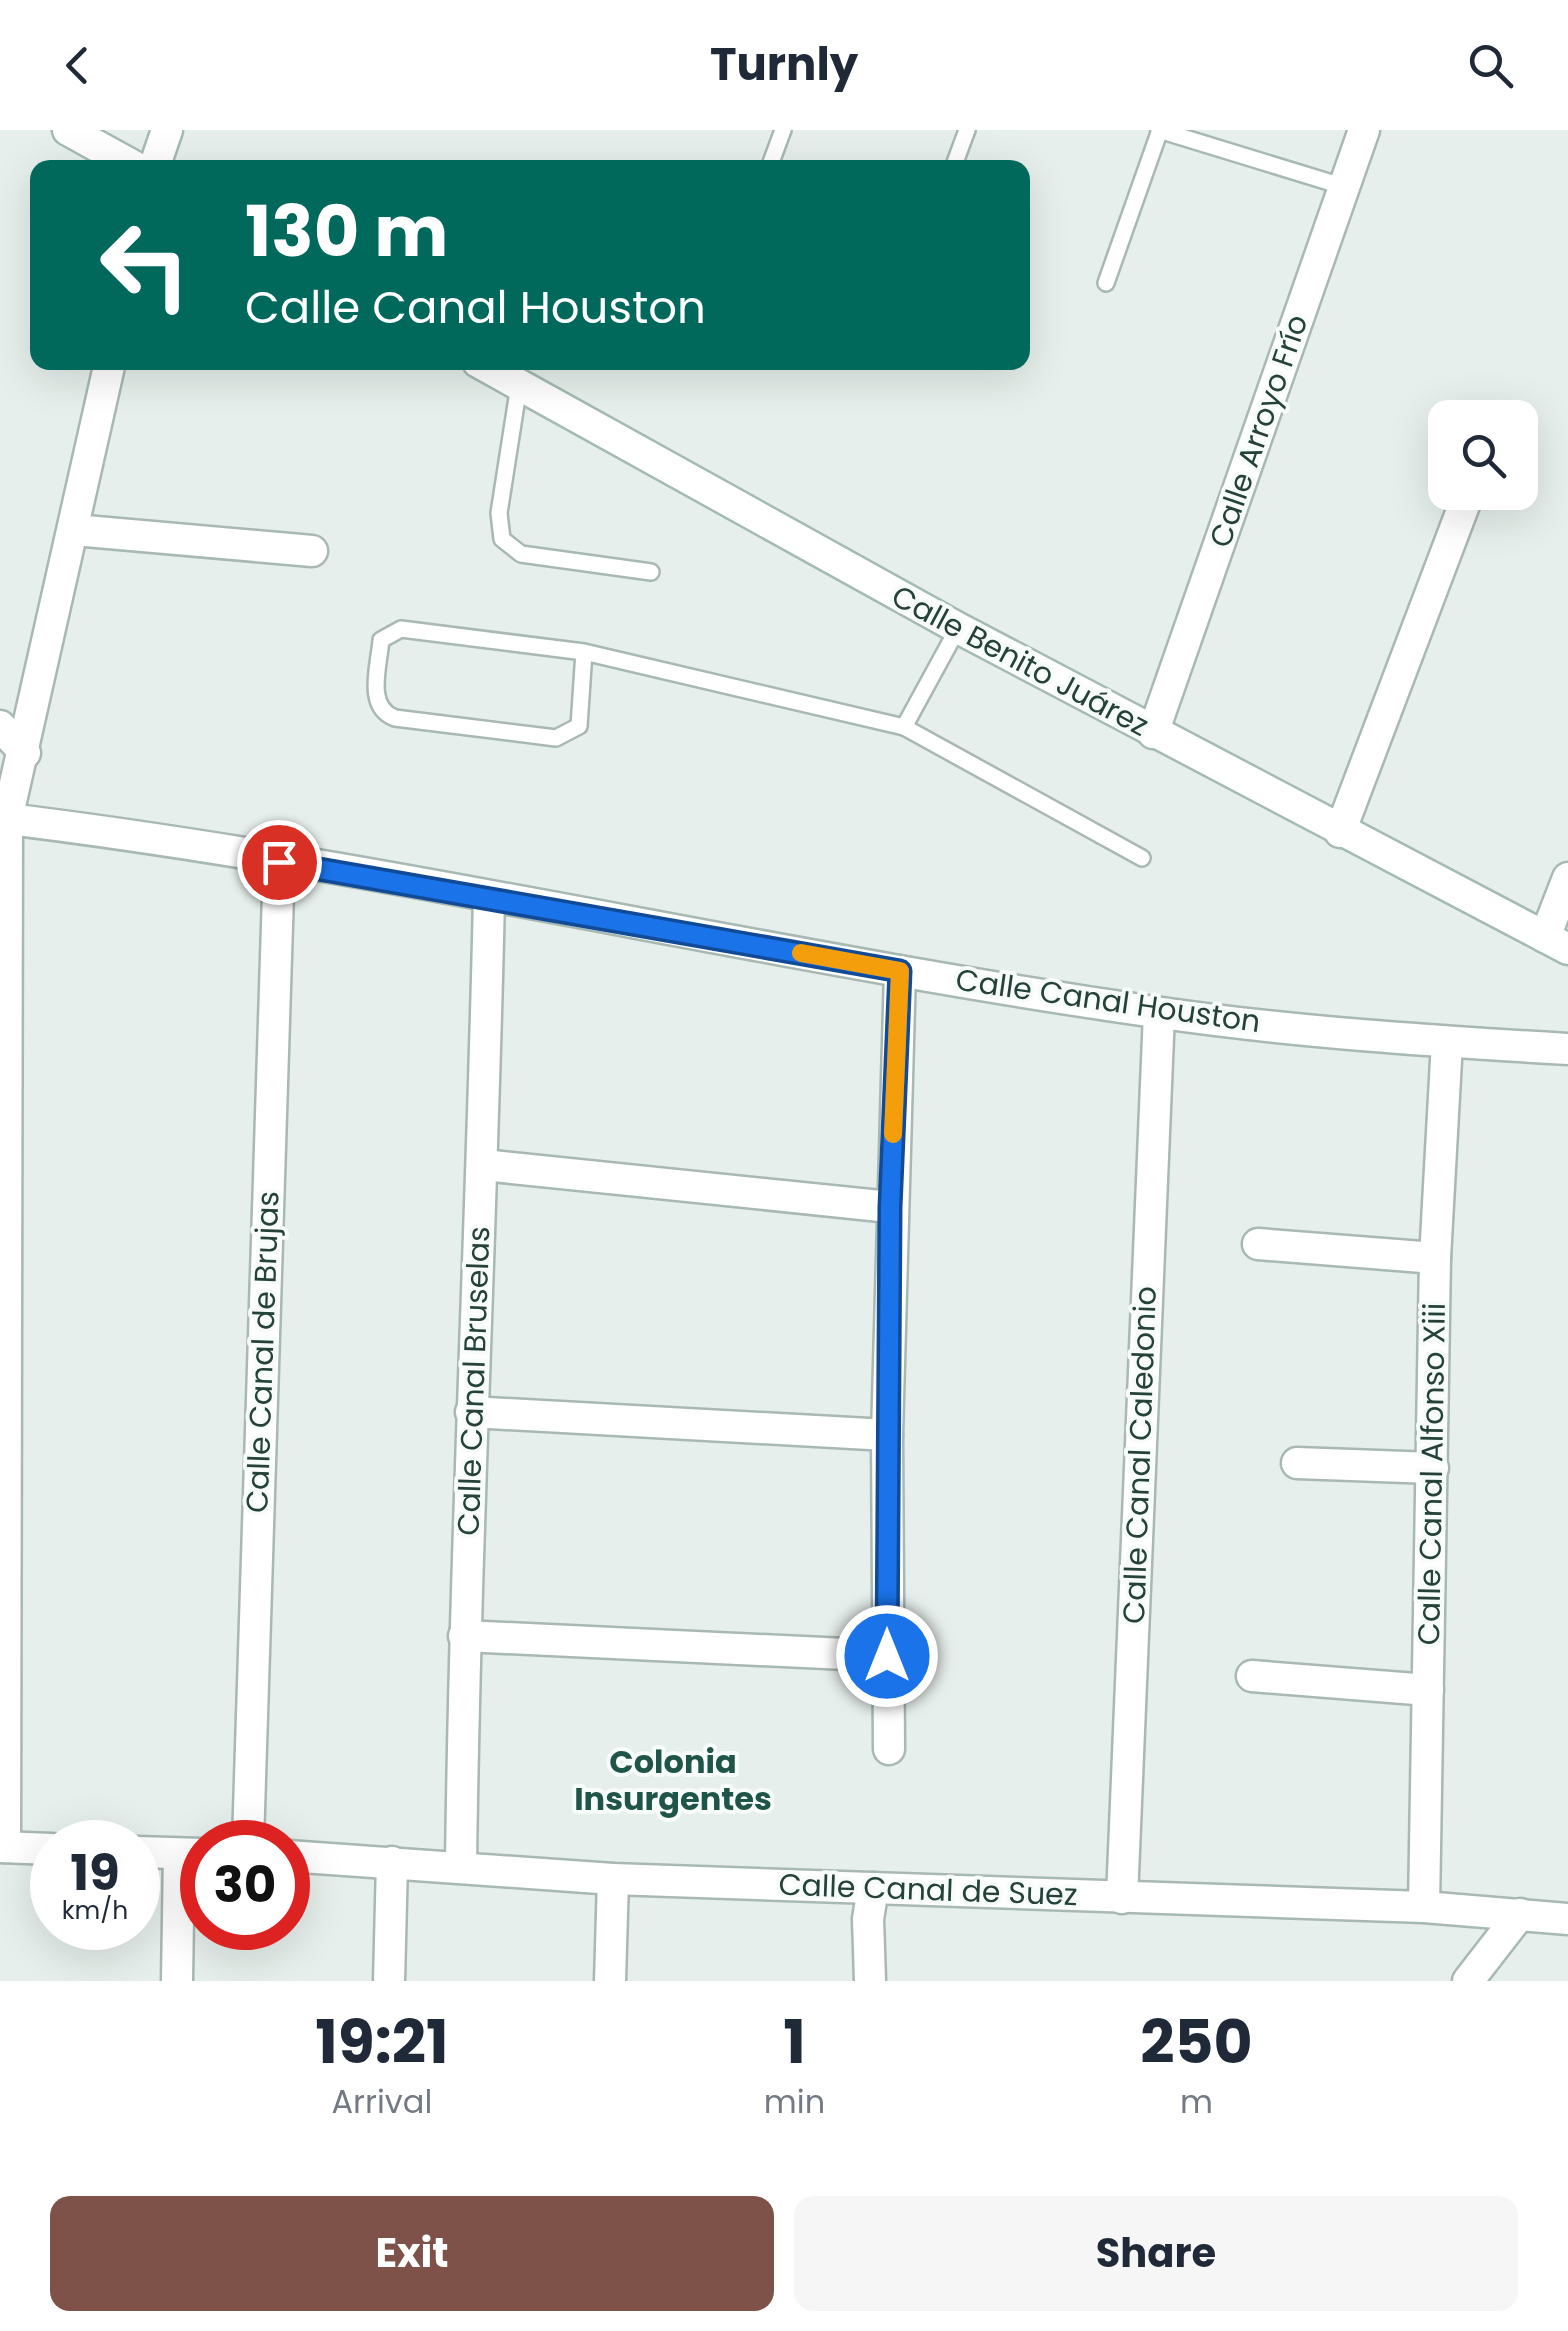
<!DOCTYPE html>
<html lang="en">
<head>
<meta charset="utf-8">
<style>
	body { margin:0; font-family:Poppins,sans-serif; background:#f6f6f7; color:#1f2937; height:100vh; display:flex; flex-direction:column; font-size:38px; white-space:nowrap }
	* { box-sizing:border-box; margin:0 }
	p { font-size:32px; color:#747a83 }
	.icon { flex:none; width:55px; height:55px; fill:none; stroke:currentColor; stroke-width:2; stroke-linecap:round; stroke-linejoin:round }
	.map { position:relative; height:1851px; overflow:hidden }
	.panel { display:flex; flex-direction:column; background:#fff; flex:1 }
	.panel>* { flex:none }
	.banner { position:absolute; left:30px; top:30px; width:1000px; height:210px; border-radius:20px; box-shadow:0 10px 40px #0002; background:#00695c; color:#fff; overflow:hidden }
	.controls { position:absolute; left:1428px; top:270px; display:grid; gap:20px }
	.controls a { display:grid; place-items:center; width:110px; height:110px; border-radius:20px; background:#fff; box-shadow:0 10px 40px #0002; font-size:50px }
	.speed { position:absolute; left:30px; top:1690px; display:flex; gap:20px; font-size:50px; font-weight:700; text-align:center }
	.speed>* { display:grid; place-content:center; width:130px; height:130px; border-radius:50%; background:#fff; box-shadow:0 10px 40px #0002; line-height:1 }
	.speed small { font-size:25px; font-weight:400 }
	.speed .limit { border:15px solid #d22; background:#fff; color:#111 }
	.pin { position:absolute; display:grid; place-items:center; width:85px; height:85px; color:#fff; margin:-42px; border:5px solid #fff; border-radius:50%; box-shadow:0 2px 10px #0007 }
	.me { position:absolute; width:110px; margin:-55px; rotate:0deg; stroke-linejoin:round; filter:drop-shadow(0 0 8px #0008) }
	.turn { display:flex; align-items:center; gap:35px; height:210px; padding:0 50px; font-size:45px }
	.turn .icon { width:130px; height:130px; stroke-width:2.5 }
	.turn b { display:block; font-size:70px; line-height:85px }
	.eta { display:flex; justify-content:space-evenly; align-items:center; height:170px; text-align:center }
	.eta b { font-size:60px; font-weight:700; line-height:70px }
	.action { display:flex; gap:20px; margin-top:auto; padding:20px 50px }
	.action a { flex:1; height:115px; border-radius:20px; background:#7f5249; color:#fff; font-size:40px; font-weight:700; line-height:115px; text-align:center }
	.action a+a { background:#f6f6f7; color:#1f2937 }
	header { display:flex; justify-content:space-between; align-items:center; height:130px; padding:0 50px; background:#fff; font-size:45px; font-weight:700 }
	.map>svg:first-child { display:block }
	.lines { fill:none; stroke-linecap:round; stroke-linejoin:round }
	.lane-casing { stroke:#a8b8b2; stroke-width:20 }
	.street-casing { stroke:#a8b8b2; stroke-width:35 }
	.secondary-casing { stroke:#a4bbb3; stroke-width:35 }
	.lane { stroke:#fff; stroke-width:15 }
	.street { stroke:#fff; stroke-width:30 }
	.secondary { stroke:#fff; stroke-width:30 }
	.route-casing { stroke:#114b97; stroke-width:25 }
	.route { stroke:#1a73e8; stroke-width:18 }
	.slow { stroke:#f59e0b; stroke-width:18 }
	.labels { text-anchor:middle; stroke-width:8; stroke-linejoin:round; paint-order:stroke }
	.street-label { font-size:30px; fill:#24423a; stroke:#f7fbf9 }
	.neighbourhood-label { font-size:32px; font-weight:bold; fill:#1f5548; stroke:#f7fbf9 }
</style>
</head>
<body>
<header><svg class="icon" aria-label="back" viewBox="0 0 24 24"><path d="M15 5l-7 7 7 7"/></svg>Turnly<svg class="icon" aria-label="search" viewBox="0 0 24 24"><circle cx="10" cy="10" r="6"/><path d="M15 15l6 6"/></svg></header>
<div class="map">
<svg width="1568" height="1851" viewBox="0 0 1568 1851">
	<rect width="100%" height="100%" fill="#e6efeb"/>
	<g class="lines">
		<defs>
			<g id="lane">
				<polyline points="1159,0 1345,57"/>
				<polyline points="769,38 783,0"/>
				<polyline points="953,38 967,0"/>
				<polyline points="1106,153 1160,0"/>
				<polyline points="519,255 499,383 502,409 521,424 651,442"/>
				<path d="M584 522 579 596 556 608 395 588C365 577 379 536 381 510L401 499 584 522 904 597 958 498"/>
				<polyline points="904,597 1142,728"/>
			</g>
			<g id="street">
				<polyline points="74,400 312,421"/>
				<polyline points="0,596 25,623"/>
				<polyline points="1153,603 1364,0"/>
				<path d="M0 688C388 735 769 827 1155 882 1292 902 1431 911 1568 919"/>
				<polyline points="1340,702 1469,362"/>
				<polyline points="1545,807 1568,748"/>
				<polyline points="483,1035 890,1077"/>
				<polyline points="1258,1114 1435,1128"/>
				<polyline points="471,1282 887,1305"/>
				<polyline points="1297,1333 1433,1338"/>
				<polyline points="464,1506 887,1526"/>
				<polyline points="1252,1546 1428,1560"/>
				<polyline points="889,1619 887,1305 900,841"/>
				<polyline points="248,1712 279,732"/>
				<polyline points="0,1717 52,1719"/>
				<polyline points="5,1717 7,689 110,232"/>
				<polyline points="138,1722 202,1724"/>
				<polyline points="288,1726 613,1749 1424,1777 1568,1789"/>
				<path d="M461 1736C465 1412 482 1090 489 767"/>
				<polyline points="1122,1768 1159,883"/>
				<polyline points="1424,1777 1435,1128 1447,912"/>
				<polyline points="177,1851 179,1724"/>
				<polyline points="389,1851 392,1732"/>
				<polyline points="610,1851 613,1749"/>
				<polyline points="870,1851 868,1789 873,1758"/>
				<polyline points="1468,1851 1520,1784"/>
			</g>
			<g id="secondary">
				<polyline points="68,0 137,38"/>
				<polyline points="154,38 167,0"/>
				<polyline points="478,232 958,498 1568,819"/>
			</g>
		</defs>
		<use href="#lane" class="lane-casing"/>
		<use href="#street" class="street-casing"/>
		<use href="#secondary" class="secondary-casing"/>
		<use href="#lane" class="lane"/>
		<use href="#street" class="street"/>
		<use href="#secondary" class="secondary"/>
	</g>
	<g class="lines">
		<defs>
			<polyline id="route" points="279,732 900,841 890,1077 887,1526"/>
		</defs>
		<use href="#route" class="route-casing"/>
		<use href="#route" class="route"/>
		<polyline class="slow" points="801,823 900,841 893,1004"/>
	</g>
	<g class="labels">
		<g class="street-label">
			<text transform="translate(1259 301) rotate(-71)" y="10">Calle Arroyo Frío</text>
			<text transform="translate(1020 531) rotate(28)" y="10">Calle Benito Juárez</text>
			<text transform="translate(1108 871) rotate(8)" y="10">Calle Canal Houston</text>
			<text transform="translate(263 1222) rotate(-88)" y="10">Calle Canal de Brujas</text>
			<text transform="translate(474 1251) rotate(-88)" y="10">Calle Canal Bruselas</text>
			<text transform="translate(1140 1325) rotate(-88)" y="10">Calle Canal Caledonio</text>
			<text transform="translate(1432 1344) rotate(-89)" y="10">Calle Canal Alfonso Xiii</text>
			<text transform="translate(928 1760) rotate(2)" y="10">Calle Canal de Suez</text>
		</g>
		<g class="neighbourhood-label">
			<text x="673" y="1643">Colonia<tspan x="673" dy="37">Insurgentes</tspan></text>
		</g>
	</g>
</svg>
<div class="controls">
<a><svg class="icon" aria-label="search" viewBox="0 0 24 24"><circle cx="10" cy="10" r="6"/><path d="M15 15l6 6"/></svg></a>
</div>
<div class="speed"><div>19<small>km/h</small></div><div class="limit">30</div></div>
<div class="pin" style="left:279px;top:732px;background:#d93025"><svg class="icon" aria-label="arrive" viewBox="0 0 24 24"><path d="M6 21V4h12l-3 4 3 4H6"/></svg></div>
<svg class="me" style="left:887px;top:1526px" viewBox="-20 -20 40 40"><circle r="17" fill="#1a73e8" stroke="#fff" stroke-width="3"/><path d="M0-11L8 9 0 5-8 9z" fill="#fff"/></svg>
<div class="banner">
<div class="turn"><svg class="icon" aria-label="left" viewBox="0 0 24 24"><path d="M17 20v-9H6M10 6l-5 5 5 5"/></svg><div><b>130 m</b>Calle Canal Houston</div></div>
</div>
</div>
<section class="panel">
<div class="eta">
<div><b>19:21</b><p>Arrival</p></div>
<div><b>1</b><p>min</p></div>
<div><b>250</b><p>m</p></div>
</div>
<div class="action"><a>Exit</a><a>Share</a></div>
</section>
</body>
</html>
